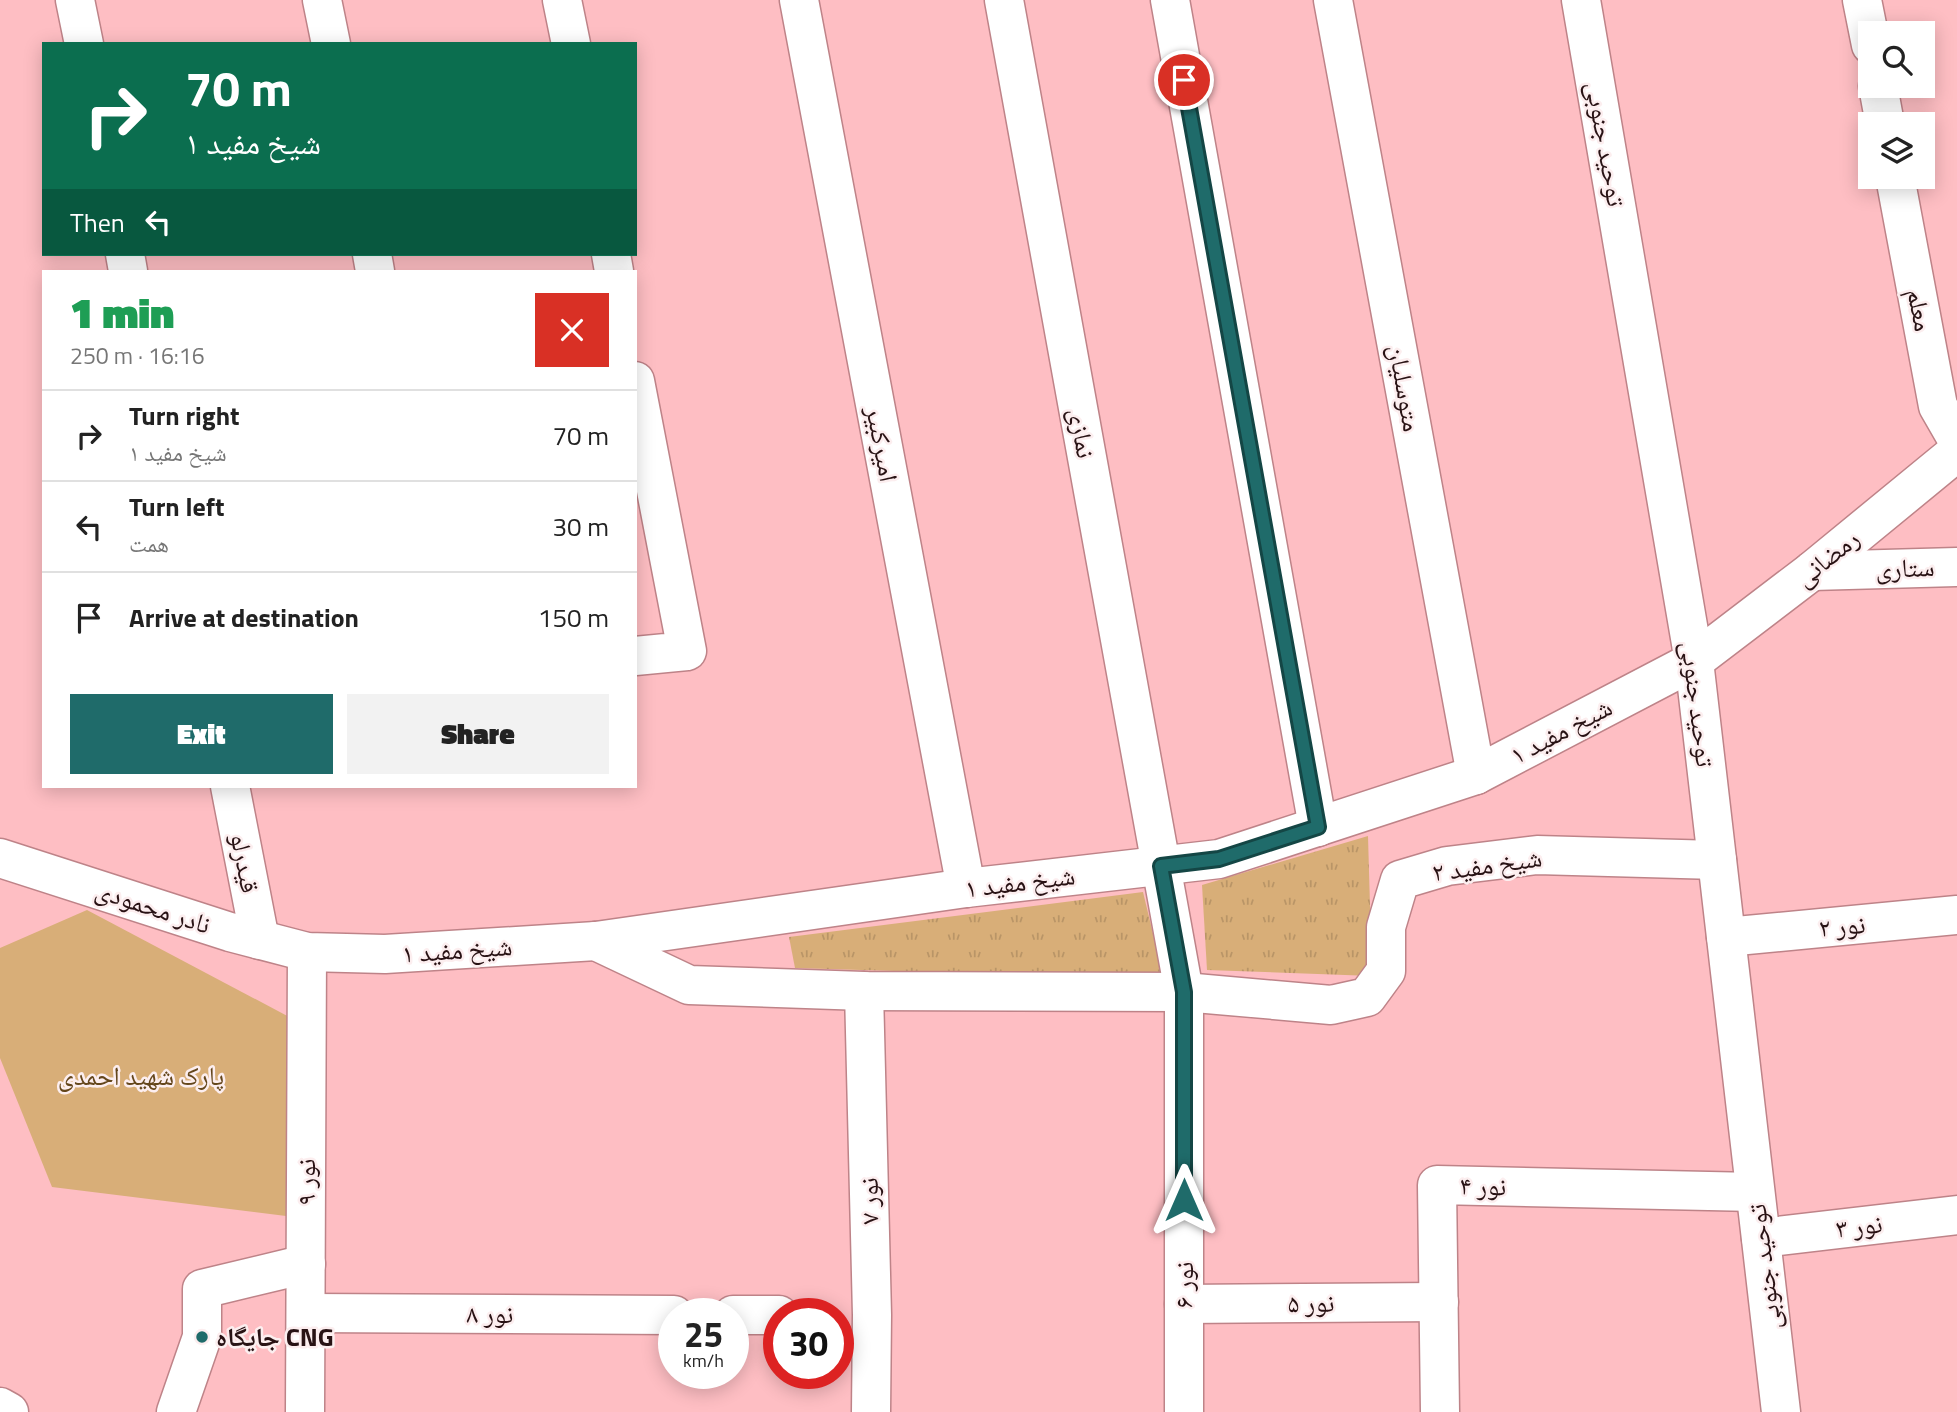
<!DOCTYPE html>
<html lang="en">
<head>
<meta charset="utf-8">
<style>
	body { margin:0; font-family:"Titillium Web","Noto Naskh Arabic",sans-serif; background:#f2f2f2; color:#222; height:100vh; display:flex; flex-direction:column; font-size:26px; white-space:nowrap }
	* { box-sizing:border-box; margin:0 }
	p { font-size:23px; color:#767676 }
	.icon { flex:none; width:38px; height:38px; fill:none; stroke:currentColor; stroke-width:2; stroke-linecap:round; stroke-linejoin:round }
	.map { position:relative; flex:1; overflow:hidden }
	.drawer { position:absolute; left:42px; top:270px; width:595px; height:518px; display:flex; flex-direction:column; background:#fff; border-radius:0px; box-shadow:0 4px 18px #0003 }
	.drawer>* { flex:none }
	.guide { position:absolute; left:42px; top:42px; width:595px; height:214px; border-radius:0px; box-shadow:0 4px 18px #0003; background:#0b6e4f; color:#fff; overflow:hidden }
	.fabs { position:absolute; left:1858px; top:21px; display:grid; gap:14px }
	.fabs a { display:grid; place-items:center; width:77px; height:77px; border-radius:0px; background:#fff; box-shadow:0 4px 18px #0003; font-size:35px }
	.speed { position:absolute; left:658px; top:1298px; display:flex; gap:14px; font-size:35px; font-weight:700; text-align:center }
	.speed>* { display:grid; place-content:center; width:91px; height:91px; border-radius:50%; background:#fff; box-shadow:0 4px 18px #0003; line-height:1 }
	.speed small { font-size:18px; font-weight:400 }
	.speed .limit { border:10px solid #d22; background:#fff; color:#111 }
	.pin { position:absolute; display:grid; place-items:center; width:60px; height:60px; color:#fff; margin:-30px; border:4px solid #fff; border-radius:50%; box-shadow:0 2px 7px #0007 }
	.me { position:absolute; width:77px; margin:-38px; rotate:0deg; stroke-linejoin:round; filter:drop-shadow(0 0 5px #0008) }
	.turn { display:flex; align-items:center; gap:24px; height:147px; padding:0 28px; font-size:32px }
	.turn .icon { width:91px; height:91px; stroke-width:2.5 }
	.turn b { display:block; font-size:49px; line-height:60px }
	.then { display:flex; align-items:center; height:66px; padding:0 28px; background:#0003; gap:14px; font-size:26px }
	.round { display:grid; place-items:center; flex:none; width:74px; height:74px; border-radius:0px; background:#f2f2f2 }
	.headline { display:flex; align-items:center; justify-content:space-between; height:119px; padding:0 28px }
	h1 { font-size:42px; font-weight:800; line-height:52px; color:#1e9e55 }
	.action { display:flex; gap:14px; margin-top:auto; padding:14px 28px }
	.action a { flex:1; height:80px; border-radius:0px; background:#1f6b6a; color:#fff; font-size:28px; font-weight:800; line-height:80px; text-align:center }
	.action a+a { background:#f2f2f2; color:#222 }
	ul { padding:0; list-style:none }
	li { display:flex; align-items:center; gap:21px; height:91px; padding:0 28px; border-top:2px solid #e0e0e0 }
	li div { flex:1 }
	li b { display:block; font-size:26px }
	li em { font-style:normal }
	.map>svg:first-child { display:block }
	.grass { fill:url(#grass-tufts) }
	.green { fill:#d8ae78 }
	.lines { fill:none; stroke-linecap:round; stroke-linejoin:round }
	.minor-casing { stroke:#be8388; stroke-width:41 }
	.major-casing { stroke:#be8388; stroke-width:41 }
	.minor { stroke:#fff; stroke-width:38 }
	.major { stroke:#fff; stroke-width:38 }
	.route-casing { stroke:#144645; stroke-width:18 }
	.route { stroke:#1f6b6a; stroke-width:12 }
	.poi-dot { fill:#1f6b6a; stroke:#fceeef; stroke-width:2.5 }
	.labels { text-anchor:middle; stroke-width:5; stroke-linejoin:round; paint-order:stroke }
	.street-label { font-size:26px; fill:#281214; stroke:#fceeef }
	.park-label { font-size:26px; fill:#64461b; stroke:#fceeef }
	.poi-label { font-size:26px; font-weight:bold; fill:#281214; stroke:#fceeef; text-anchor:start }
</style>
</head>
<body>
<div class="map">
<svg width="1957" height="1412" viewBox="0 0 1957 1412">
	<defs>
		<pattern id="grass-tufts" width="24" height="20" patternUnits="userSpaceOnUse" patternTransform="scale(1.75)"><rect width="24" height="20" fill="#d8ae78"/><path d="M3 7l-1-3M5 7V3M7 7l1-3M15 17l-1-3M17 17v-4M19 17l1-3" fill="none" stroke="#b99567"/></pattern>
	</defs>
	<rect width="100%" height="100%" fill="#febec3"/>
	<g class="grass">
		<polygon points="1368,836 1372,976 1207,970 1202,885"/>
		<polygon points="1143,892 1164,979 795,968 789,937"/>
	</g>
	<polygon class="green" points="87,910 293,1019 286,1216 52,1187 0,1058 0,948"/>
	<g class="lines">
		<defs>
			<g id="minor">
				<polyline points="75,0 84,44"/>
				<polyline points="322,0 331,44"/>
				<polyline points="562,0 571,44"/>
				<polyline points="799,0 966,888"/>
				<polyline points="1004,0 1184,992 1184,1412"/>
				<polyline points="1170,0 1318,827"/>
				<polyline points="1333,0 1476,775"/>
				<polyline points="1581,0 1694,661 1781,1412"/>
				<polyline points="1862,0 1871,45"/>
				<polyline points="1878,86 1885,124"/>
				<polyline points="1895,177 1938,406 1957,439"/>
				<polyline points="125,254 128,271"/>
				<polyline points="372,254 375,271"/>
				<polyline points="611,254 614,271"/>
				<polyline points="635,381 687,651 635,656"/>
				<polyline points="1812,571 1957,567"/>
				<polyline points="230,786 260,940"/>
				<polyline points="0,858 230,932 307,952 385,954 596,941 966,888 1219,859 1476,775 1694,661 1812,571 1957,452"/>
				<polyline points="1726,937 1957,915"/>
				<polyline points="596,941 689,985 864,991 1184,992 1331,1005 1367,997 1386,971 1386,927 1400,880 1447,866 1537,855 1717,860"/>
				<polyline points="864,991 872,1315 871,1412"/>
				<polyline points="1761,1238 1957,1215"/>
				<polyline points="1184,1304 1439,1302"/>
				<polyline points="306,1313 674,1315"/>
				<polyline points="733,1315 779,1315"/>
				<polyline points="176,1412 202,1337 202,1289 306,1264"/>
				<polyline points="305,1412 307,952"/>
				<polyline points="1440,1412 1437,1185 1755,1192"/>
			</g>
			<polyline id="major" points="0,1407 9,1412"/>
		</defs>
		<use href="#minor" class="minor-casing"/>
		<use href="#major" class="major-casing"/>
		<use href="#minor" class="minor"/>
		<use href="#major" class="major"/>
	</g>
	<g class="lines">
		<defs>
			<polyline id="route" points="1184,80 1318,827 1219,859 1161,866 1184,992 1184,1200"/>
		</defs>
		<use href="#route" class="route-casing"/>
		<use href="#route" class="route"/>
	</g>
	<circle class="poi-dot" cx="202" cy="1337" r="7"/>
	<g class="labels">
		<g class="street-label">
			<text transform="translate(1606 144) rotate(80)" y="9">توحید جنوبی</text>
			<text transform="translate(1920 310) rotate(79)" y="9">معلم</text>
			<text transform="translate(1405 388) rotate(80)" y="9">متوسلیان</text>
			<text transform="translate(1082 433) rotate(80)" y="9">نمازی</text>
			<text transform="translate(882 444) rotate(79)" y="9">امیرکبیر</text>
			<text transform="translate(1827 558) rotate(-39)" y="9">رمضانی</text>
			<text transform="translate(1905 568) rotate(-2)" y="9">ستاری</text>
			<text transform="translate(1698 704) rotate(83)" y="9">توحید جنوبی</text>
			<text transform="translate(1561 731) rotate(-28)" y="9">شیخ مفید ۱</text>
			<text transform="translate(245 863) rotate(79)" y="9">قیدرلو</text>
			<text transform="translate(1487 865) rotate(-8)" y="9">شیخ مفید ۲</text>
			<text transform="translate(1020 882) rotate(-7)" y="9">شیخ مفید ۱</text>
			<text transform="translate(153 907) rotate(18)" y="9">نادر محمودی</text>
			<text transform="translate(1842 926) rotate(-5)" y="9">نور ۲</text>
			<text transform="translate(457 950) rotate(-4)" y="9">شیخ مفید ۱</text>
			<text transform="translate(306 1182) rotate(-90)" y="9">نور ۹</text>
			<text transform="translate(1483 1186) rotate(1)" y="9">نور ۴</text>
			<text transform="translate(869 1201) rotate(-91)" y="9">نور ۷</text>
			<text transform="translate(1859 1226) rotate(-7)" y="9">نور ۳</text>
			<text transform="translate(1764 1267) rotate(-97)" y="9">توحید جنوبی</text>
			<text transform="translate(1184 1285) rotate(-90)" y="9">نور ۶</text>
			<text transform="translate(1311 1303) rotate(-1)" y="9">نور ۵</text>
			<text x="490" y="1323">نور ۸</text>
		</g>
		<g class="park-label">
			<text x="141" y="1085">پارک شهید احمدی</text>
		</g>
		<g class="poi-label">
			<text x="216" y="1346">جایگاه CNG</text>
		</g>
	</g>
</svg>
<div class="fabs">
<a><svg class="icon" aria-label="search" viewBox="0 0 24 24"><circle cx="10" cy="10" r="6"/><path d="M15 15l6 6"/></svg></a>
<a><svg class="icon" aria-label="layers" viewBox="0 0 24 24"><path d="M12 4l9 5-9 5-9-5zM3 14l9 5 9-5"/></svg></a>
</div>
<div class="speed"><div>25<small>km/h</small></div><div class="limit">30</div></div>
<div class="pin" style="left:1184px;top:80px;background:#d93025"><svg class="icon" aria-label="arrive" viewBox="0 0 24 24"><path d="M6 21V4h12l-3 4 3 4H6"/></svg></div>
<svg class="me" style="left:1184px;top:1200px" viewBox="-20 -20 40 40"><path d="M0-17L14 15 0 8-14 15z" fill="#1f6b6a" stroke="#fff" stroke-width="4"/></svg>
<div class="guide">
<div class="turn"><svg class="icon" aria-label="right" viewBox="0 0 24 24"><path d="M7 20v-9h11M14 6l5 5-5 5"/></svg><div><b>70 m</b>شیخ مفید ۱</div></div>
<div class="then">Then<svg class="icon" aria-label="left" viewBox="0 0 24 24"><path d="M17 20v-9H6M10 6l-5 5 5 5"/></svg></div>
</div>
<section class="drawer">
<div class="headline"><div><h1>1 min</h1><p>250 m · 16:16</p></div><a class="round" style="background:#d93025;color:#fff"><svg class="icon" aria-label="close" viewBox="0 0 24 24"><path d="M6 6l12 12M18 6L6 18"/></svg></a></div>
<ul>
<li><svg class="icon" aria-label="right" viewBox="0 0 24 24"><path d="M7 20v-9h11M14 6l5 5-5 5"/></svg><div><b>Turn right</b><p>شیخ مفید ۱</p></div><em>70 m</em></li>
<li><svg class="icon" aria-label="left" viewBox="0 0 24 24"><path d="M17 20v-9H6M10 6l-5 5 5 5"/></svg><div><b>Turn left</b><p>همت</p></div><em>30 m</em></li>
<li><svg class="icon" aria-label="arrive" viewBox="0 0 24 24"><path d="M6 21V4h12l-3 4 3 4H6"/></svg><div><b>Arrive at destination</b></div><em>150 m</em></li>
</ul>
<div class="action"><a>Exit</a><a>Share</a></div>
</section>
</div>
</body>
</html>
